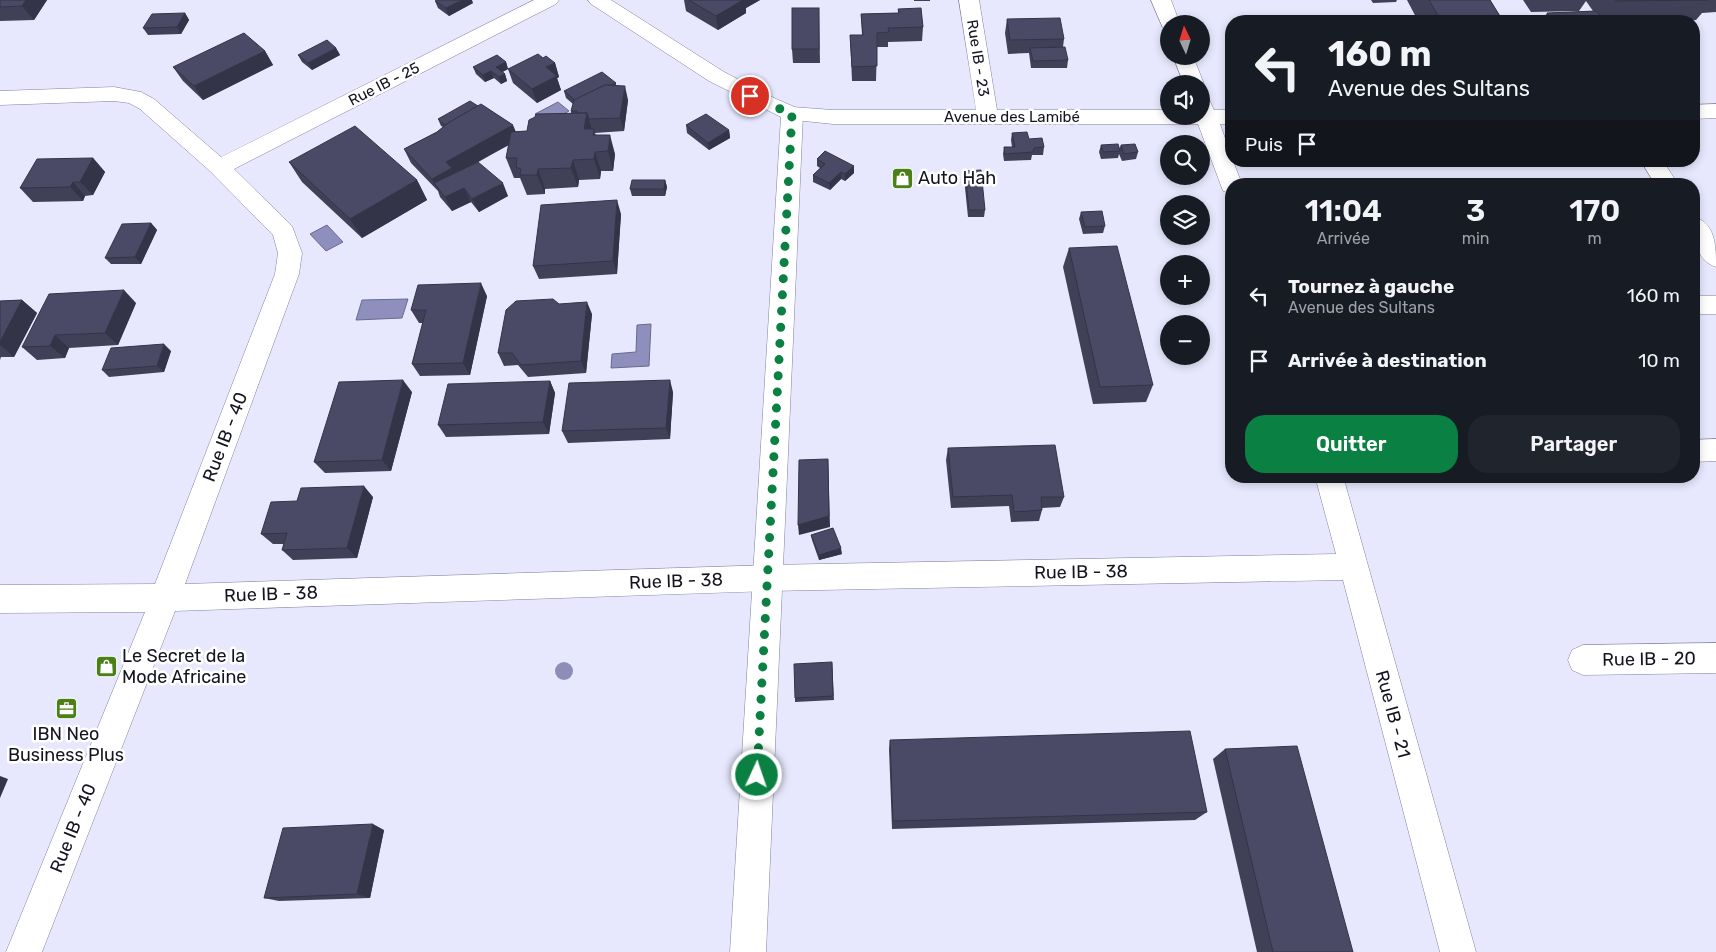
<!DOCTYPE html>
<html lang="fr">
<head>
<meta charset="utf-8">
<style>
	body { margin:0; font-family:Rubik,sans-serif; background:#20242c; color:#f1f3f6; height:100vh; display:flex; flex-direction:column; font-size:19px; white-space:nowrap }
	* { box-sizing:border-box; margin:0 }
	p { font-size:16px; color:#9ea1a6 }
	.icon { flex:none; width:28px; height:28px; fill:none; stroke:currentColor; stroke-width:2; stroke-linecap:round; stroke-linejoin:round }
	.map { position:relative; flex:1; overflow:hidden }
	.panel { position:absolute; left:1225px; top:178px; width:475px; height:305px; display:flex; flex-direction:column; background:#171b24; border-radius:20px; box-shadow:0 2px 8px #0003 }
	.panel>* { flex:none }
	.banner { position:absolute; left:1225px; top:15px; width:475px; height:152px; border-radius:20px; box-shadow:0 2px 8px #0003; background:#171b24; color:#f1f3f6; overflow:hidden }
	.needle { width:32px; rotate:356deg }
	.tools { position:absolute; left:1160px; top:15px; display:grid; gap:10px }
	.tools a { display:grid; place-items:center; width:50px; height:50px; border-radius:50%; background:#171b24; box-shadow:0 2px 8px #0003; font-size:25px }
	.pin { position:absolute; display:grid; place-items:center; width:42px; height:42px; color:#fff; margin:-21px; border:2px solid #fff; border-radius:50%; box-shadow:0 1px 5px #0007 }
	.me { position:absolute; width:55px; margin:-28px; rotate:3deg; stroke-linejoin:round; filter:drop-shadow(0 0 4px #0008) }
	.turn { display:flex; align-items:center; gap:18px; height:105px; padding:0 20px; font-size:22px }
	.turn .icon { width:65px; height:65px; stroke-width:2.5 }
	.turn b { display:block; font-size:35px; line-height:42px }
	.then { display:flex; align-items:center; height:48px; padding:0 20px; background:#0003; gap:10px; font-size:19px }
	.eta { display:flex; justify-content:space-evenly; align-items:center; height:85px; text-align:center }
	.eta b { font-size:30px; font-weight:600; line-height:35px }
	.action { display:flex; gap:10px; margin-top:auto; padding:10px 20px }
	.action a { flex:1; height:58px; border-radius:20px; background:#0b8043; color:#fff; font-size:20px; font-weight:600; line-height:58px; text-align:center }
	.action a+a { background:#20242c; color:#f1f3f6 }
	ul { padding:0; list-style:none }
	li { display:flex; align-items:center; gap:15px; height:65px; padding:0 20px }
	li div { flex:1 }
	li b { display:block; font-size:19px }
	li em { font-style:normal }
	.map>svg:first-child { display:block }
	.water { fill:#8e8fbc; stroke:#696a8d }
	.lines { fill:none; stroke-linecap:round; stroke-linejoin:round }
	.street-casing { stroke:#8081a0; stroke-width:1 }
	.secondary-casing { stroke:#8081a0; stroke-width:1 }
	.street { fill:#fff; fill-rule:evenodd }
	.secondary { fill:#fff; fill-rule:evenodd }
	.tree { fill:#8e8db7 }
	.wall { fill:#404059 }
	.shaded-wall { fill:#343448 }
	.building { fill:#4a4a67; stroke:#343448 }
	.route { stroke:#0b8043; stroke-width:9; stroke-dasharray:0 16.2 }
	.labels { text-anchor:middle; stroke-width:5; stroke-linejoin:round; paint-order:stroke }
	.far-street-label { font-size:15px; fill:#141420; stroke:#fff }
	.poi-label { font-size:18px; fill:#141420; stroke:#fff; text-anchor:start }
	.street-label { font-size:18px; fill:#141420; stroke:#fff }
</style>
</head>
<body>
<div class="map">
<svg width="1716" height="952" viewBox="0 0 1716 952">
	<rect width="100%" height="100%" fill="#e7e8fd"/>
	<g class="water">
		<polygon points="558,102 569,111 546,124 535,114"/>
		<polygon points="327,225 343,242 326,251 310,234"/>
		<polygon points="408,299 402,318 356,320 362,300"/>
		<polygon points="651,324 649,366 611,368 612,354 636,352 637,325"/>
	</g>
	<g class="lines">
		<defs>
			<g id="street">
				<polygon points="534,0 559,0 556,4 234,169 292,226 302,253 299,274 185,584 768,565 1336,554 1315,476 1343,476 1476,952 1440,952 1343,580 768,591 175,611 42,952 6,952 145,612 0,613 0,585 155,584 275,274 278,253 273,235 211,172 140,109 129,103 114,101 0,105 0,91 114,87 141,92 154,99 221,157"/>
				<polygon points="959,0 979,0 997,110 1169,110 1169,116 1201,116 1201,95 1208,97 1214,110 1231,110 1231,124 1220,124 1231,155 1231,161 1233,161 1242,184 1231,184 1231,193 1223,191 1198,124 833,124 785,119 781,114 785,109 792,107 833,110 976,110"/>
				<polygon points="1151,0 1171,0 1180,24 1169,24 1169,30 1163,28"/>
				<polygon points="1173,56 1193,56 1204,84 1201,89 1201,84 1184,84"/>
				<polygon points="1716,104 1716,118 1694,119 1694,105"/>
				<polygon points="1641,161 1663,161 1678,184 1655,184"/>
				<path d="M1694 217C1716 223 1716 247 1716 267 1695 260 1693 236 1694 217Z"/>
				<rect x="1694" y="296" width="22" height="18"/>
				<polygon points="1716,439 1716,461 1694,462 1694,440"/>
				<polygon points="1716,643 1716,673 1583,675 1572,670 1568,660 1572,650 1583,645"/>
			</g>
			<polygon id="secondary" points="588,0 611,0 724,72 774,98 799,109 803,114 766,952 730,952 781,117 709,81 591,4"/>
		</defs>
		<use href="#street" class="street-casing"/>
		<use href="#secondary" class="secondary-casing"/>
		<use href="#street" class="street"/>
		<use href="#secondary" class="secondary"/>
	</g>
	<circle class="tree" cx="564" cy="671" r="9"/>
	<g class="wall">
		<polygon points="0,0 47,0 34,20 0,21"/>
		<polygon points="684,0 760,0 746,8 746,13 718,30 686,11"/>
		<rect x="914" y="0" width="16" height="1"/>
		<polygon points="1371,0 1397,0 1396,2 1373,3"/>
		<polygon points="1407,0 1490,0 1503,21 1418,21"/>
		<polygon points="1523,0 1716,0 1716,12 1702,13 1696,20 1519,21 1522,17 1543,19 1547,13 1593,11 1586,1 1579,11 1531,12"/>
		<polygon points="435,1 473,3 449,16 438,8"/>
		<polygon points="819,8 820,63 793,63 792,49"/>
		<polygon points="898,9 923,27 922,41 888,42 888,47 877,47 876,81 852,81 850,35 862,35 861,14 898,13"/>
		<polygon points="185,13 189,20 181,34 148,35 143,28"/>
		<polygon points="1007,19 1064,39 1063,47 1068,60 1067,68 1031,68 1029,53 1008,54 1005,33"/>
		<polygon points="336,48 340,55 312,70 302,62 298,55"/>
		<polygon points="265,51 273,65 203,100 183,81 173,67"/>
		<polygon points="543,58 555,63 559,77 557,78 561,90 537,103 513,83 508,69"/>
		<polygon points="506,62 508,69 502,72 505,74 507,81 501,84 494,78 485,82 476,74 473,67"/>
		<polygon points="616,83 616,85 628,100 624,131 595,133 596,135 615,154 613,171 601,171 600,179 579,180 578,187 545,189 545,194 527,195 520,178 514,178 506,158 509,145 471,165 508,196 479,212 471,202 452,211 440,197 438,191 411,163 404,149 437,132 443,127 441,126 438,119 478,106 516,132 527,131 571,113 571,111 573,104 566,98 564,91"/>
		<polygon points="686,125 729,130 730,138 709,150 687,133"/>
		<polygon points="1012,133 1029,139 1044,147 1043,155 1032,155 1031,160 1004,161 1003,154 1004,147 1012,147 1011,140"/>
		<polygon points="1101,145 1119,149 1121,145 1138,152 1136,159 1122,161 1119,154 1118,158 1101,159 1099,152"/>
		<polygon points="93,158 105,172 93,195 85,196 83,201 33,202 20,188"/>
		<polygon points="817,159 854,166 854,173 845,181 841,179 830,190 813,182 813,175 820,168 817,166"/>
		<polygon points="289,162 417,180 427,200 362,238 302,182"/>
		<polygon points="965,171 985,210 984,217 968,217 964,178"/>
		<polygon points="665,180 667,187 665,196 632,196 630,189"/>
		<polygon points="1081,212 1105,226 1103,233 1083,234 1079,219"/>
		<polygon points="621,214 617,274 539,279 533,266"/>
		<polygon points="151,223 157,230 141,264 111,264 105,258"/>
		<polygon points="1069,248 1153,385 1146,402 1093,404 1063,267"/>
		<polygon points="487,296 470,375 420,376 412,364 423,323 419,323 411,310"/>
		<polygon points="22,300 37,313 14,357 1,357 0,360 0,301"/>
		<polygon points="136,303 118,345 69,348 65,358 37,360 22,347"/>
		<polygon points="559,304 592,314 586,373 528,377 518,365 504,366 498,353"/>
		<polygon points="171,351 164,372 109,377 102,370"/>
		<polygon points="550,381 555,393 549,434 446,437 438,425"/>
		<polygon points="412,392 391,471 325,473 314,462"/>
		<polygon points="673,392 670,439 568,443 562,431"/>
		<polygon points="948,448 1064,497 1060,507 1042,508 1042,510 1039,521 1011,522 1009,506 951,508 946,460"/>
		<polygon points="373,497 357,558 293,560 282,550 284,544 273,544 261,534 297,501"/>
		<polygon points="811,535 842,554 819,560 812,540"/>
		<polygon points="832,662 834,700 795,702 795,698"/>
		<polygon points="890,740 1207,812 1195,820 892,829 889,749"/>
		<polygon points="1225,749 1353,952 1257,952 1213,759"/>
		<polygon points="384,830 370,898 279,901 264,898"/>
	</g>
	<g class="shaded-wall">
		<polygon points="26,0 47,0 34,20 22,6"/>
		<polygon points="462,0 472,0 473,3 449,16 446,8"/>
		<polygon points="741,0 760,0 746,8 746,13 718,30 716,16"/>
		<polygon points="185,13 189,20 181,34 177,27"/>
		<polygon points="336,48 340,55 312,70 308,63"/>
		<polygon points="265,51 273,65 203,100 194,86"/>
		<polygon points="506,62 508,69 499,74 496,67"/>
		<polygon points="555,63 559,77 557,78 561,90 537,103 532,89 546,67"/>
		<polygon points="491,71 494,78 485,82 483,75"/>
		<polygon points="505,74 507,81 501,84 499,77"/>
		<polygon points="625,86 628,100 624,131 620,118"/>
		<polygon points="587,113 593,133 584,129"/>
		<polygon points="513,125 519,139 436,186 432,179 446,162"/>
		<polygon points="729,130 730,138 709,150 708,143"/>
		<polygon points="610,135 615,154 613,171 608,151"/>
		<polygon points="595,152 601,171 600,179 594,159"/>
		<polygon points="93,158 105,172 93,195 80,182"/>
		<polygon points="573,160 579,180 578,187 571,168"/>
		<polygon points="854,166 854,173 845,181 845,174"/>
		<polygon points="538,169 545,189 545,194 537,175"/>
		<polygon points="841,172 841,179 830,190 829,183"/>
		<polygon points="417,180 427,200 362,238 350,219"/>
		<polygon points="665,180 667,187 665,196 664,189"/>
		<polygon points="73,182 85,196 83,201 70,187"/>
		<polygon points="503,183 508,196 479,212 472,199"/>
		<polygon points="464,188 471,202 452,211 445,197"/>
		<polygon points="617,200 621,214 617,274 613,261"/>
		<polygon points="151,223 157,230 141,264 135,257"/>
		<polygon points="481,283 487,296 470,375 463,363"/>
		<polygon points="124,290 136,303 118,345 105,333"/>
		<polygon points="22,300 37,313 14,357 0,345 0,342"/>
		<polygon points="587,302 592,314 586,373 581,361"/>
		<polygon points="55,335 69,348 65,358 50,346"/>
		<polygon points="164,344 171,351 164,372 157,366"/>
		<polygon points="403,380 412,392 391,471 382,460"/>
		<polygon points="670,380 673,392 670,439 666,428"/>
		<polygon points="550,381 555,393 549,434 543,422"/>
		<polygon points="828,459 830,527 799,535 798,525"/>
		<polygon points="364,486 373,497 357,558 347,548"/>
		<polygon points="841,548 842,554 819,560 819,555"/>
		<polygon points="0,776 8,779 0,798"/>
		<polygon points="373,824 384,830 370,898 357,894"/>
	</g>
	<g class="building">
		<polygon points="0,0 26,0 22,6 0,7"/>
		<polygon points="437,0 462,0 446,8 435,1"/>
		<polygon points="689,0 743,0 716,16"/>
		<polygon points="1429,0 1490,0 1503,21 1441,21"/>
		<polygon points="1615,0 1708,0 1616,1"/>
		<rect x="792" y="8" width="27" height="41"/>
		<polygon points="921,8 923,27 888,28 889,32 877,33 877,66 852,67 850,35 863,35 861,14 899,13 898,9"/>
		<polygon points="1596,11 1604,21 1554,21 1547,13"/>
		<polygon points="185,13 177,27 143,28 152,14"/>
		<polygon points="1522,17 1541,17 1544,21 1525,21"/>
		<polygon points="1060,18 1064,39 1010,40 1007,19"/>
		<polygon points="244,33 265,51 194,86 173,67"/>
		<polygon points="327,40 336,48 308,63 298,55"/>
		<polygon points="1065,47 1068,60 1033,61 1030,48"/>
		<polygon points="538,54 543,58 546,56 555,63 546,67 557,76 532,89 508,69"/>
		<polygon points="497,55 506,62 496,67 505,74 499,77 491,71 483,75 473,67"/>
		<polygon points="602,72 616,83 611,85 605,85 575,100 564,91"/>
		<polygon points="605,85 625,86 620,118 589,119 587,113 577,113 577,111 571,111 574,100"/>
		<polygon points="470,101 478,106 445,125 438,119"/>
		<polygon points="481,104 513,125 446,162 452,168 432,179 404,149 437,132 448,123"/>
		<polygon points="587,113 584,129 594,129 593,135 610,135 608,151 595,152 594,159 573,160 571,168 538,169 537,175 520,175 521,169 516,167 517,158 506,158 511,132 527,131 529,120 535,117 536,114"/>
		<polygon points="706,114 729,130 708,143 686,125"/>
		<polygon points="355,126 417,180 350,219 289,162"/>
		<polygon points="1027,132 1029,139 1042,138 1044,147 1034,148 1033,152 1005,154 1004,147 1015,147 1012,133"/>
		<polygon points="1118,144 1120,151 1103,152 1101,145"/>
		<polygon points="1135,144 1138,152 1124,154 1121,145"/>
		<polygon points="825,151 854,166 845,174 841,172 829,183 813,175 825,164 817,159"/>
		<polygon points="93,158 80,182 73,182 70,187 20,188 37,159"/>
		<polygon points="478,162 503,183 472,199 464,188 445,197 434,183"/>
		<polygon points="981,170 985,210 969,210 965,171"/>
		<polygon points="632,180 665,180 664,189 630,189"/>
		<polygon points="617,200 613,261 533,266 541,205"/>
		<polygon points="1102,211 1105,226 1085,227 1081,212"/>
		<polygon points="151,223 135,257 105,258 122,224"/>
		<polygon points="1117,246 1153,385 1100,387 1069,248"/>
		<polygon points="481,283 463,363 412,364 426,310 411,310 418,285"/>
		<polygon points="124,290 105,333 55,335 50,346 22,347 49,294"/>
		<polygon points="553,299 559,304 587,302 581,361 521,365 512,353 498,353 506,310 516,301"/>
		<polygon points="22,300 0,342 0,301"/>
		<polygon points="164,344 157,366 102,370 111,348"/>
		<polygon points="403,380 382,460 314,462 339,382"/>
		<polygon points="670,380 666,428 562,431 569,383"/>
		<polygon points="550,381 543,422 438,425 448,384"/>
		<polygon points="1055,445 1064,497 1041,497 1042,510 1014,512 1012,495 953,497 948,448"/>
		<polygon points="828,459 829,516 798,525 799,460"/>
		<polygon points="364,486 347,548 282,550 287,533 261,534 271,502 297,501 301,488"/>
		<polygon points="833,528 841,548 819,555 811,535"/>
		<polygon points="832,662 833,696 795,698 794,664"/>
		<polygon points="1190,731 1207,812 893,821 890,740"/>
		<polygon points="1297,746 1353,952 1273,952 1225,749"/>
		<polygon points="373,824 357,894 264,898 283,828"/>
	</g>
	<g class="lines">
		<polyline class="route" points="750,96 792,114 757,775"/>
	</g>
	<defs>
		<symbol id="shop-square" viewBox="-11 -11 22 22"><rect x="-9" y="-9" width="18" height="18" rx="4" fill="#4b8016" stroke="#fff"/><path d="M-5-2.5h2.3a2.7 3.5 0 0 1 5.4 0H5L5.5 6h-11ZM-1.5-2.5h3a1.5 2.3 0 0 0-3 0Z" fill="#fff"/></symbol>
		<symbol id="office-square" viewBox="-11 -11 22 22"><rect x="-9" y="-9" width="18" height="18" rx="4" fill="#4b8016" stroke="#fff"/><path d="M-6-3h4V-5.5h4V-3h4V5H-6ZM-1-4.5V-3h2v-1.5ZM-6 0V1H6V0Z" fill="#fff"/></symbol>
	</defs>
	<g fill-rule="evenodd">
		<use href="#shop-square" x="890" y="166" width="25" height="25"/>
		<use href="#shop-square" x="94" y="654" width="25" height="25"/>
		<use href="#office-square" x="54" y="696" width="25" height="25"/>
	</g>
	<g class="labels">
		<g class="far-street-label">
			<text transform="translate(978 58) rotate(81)" y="5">Rue IB - 23</text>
			<text transform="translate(384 84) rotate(-27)" y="5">Rue IB - 25</text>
			<text x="1012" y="122">Avenue des Lamibé</text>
		</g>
		<g class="poi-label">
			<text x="918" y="184">Auto Hah</text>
			<text x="122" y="662">Le Secret de la<tspan x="122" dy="21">Mode Africaine</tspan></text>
			<text x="66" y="740" text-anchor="middle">IBN Neo<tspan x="66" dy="21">Business Plus</tspan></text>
		</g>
		<g class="street-label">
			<text transform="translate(225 437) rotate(-69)" y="6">Rue IB - 40</text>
			<text transform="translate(1081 572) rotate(-1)" y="6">Rue IB - 38</text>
			<text transform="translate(676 581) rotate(-2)" y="6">Rue IB - 38</text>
			<text transform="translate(271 594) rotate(-2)" y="6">Rue IB - 38</text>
			<text transform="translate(1649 659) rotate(-1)" y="6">Rue IB - 20</text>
			<text transform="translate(1393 714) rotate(75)" y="6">Rue IB - 21</text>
			<text transform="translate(73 828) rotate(-68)" y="6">Rue IB - 40</text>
		</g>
	</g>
</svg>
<div class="tools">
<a><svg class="needle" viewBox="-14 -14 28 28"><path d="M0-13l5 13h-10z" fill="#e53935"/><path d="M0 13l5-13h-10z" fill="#9ea1a6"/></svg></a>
<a><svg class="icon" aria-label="sound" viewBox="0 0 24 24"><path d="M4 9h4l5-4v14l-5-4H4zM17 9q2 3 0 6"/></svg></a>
<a><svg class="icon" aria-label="search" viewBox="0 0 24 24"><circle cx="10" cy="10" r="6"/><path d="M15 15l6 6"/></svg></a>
<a><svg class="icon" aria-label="layers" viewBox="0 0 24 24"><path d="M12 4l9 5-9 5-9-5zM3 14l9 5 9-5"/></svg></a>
<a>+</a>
<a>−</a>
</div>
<div class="pin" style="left:750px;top:96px;background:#d93025"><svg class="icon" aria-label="arrive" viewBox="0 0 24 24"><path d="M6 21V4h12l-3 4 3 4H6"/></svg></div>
<svg class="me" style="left:757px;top:775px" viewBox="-20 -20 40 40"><circle r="17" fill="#0b8043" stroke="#fff" stroke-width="3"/><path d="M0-11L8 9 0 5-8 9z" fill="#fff"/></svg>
<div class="banner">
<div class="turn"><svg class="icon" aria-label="left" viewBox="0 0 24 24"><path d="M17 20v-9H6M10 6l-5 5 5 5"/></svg><div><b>160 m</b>Avenue des Sultans</div></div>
<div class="then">Puis<svg class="icon" aria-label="arrive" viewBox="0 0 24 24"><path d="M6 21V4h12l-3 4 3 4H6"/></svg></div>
</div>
<section class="panel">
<div class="eta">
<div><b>11:04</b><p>Arrivée</p></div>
<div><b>3</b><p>min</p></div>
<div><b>170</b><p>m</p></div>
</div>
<ul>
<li><svg class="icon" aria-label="left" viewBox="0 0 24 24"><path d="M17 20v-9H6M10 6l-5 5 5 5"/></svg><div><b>Tournez à gauche</b><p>Avenue des Sultans</p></div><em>160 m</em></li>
<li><svg class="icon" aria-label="arrive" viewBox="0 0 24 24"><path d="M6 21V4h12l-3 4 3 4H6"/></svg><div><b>Arrivée à destination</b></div><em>10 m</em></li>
</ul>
<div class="action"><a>Quitter</a><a>Partager</a></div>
</section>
</div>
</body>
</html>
